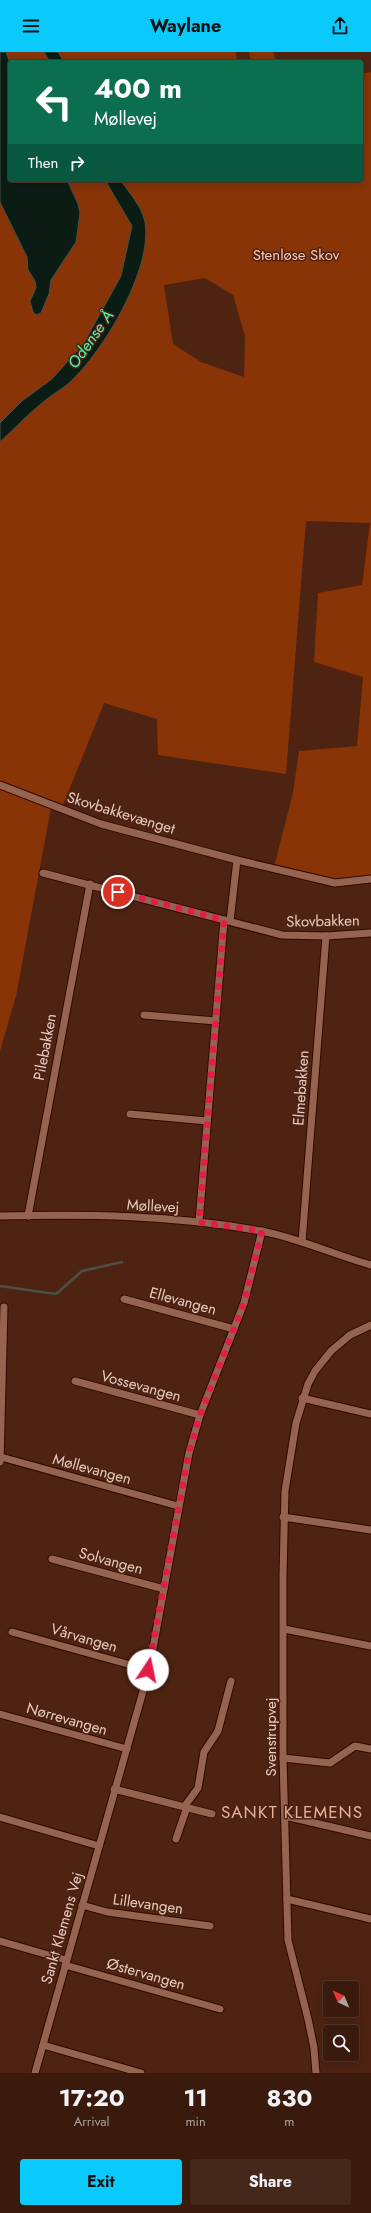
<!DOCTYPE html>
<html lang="en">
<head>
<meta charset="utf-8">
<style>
	body { margin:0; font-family:Jost,sans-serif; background:#45271b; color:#f1f3f6; height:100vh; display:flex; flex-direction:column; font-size:15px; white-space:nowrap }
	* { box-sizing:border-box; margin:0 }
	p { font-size:13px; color:#aba19d }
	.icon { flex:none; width:22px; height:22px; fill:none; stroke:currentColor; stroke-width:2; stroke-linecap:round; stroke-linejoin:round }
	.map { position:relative; height:2021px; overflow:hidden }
	.panel { display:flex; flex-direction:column; background:#3a1a0d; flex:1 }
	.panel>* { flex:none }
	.banner { position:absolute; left:8px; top:8px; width:355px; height:122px; border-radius:4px; box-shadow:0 2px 10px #0003,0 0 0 1px #54382e; background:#0b6e4f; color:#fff; overflow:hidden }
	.needle { width:26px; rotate:316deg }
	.fabs { position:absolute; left:323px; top:1929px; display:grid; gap:8px }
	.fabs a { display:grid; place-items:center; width:36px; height:36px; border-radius:4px; background:#3a1a0d; box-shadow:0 2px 10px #0003,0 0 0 1px #54382e; font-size:20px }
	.pin { position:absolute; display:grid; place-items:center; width:34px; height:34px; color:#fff; margin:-17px; border:2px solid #fff; border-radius:50%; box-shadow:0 1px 4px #0007 }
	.me { position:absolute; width:44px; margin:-22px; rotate:11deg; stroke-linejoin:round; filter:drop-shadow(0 0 3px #0008) }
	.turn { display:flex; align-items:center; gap:14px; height:84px; padding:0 20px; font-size:18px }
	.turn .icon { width:52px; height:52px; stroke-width:2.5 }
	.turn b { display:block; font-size:28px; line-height:34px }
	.then { display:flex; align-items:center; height:38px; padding:0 20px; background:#0003; gap:8px; font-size:15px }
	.eta { display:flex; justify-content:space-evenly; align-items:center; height:68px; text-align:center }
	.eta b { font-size:24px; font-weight:700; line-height:28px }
	.button { display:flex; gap:8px; margin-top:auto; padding:8px 20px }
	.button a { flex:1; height:46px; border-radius:4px; background:#09cafa; color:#111; font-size:16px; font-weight:700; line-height:46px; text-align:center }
	.button a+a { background:#45271b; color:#f1f3f6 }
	header { display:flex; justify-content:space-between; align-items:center; height:52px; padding:0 20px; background:#09cafa; color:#111; font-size:18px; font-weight:700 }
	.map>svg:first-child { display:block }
	.green { fill:#883407; fill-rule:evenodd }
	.water { fill:#0b1c14; stroke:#4d5048 }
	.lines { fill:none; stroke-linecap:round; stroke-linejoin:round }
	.stream { stroke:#4d5048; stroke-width:2.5 }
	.street-casing { stroke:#320900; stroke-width:9 }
	.street { stroke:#956450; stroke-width:7 }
	.route { stroke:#e11d48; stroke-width:7; stroke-dasharray:0 12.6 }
	.labels { text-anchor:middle; stroke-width:3; stroke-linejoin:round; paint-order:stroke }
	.park-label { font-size:15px; fill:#fbc5b0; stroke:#4e2311 }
	.street-label { font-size:15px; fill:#e7cbc0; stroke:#4e2311 }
	.water-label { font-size:16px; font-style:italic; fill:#47f6b3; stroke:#4e2311 }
	.quarter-label { font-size:17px; letter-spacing:1px; fill:#e7b09a; stroke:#4e2311 }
</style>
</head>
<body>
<header><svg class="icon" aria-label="menu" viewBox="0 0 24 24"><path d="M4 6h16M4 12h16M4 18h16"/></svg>Waylane<svg class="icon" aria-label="share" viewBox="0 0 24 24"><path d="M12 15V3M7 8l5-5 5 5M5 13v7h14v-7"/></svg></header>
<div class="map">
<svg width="371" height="2021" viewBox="0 0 371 2021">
	<rect width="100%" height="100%" fill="#4e2311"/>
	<g class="green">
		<polygon points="6,0 44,0 50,10 10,11"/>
		<polygon points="58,0 236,0 237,10 64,10"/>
		<polygon points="249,0 273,0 276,10 251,10"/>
		<path d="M371 20V824L336 828 274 815 293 741 299 699 357 694 363 625 314 610 318 541 362 533 370 471 306 469 286 722 158 703 157 667 104 651 63 753 0 730V390C14 377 27 363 42 351 51 343 61 338 69 331 103 300 153 217 145 170 142 155 129 140 120 128H361V22ZM205 226 233 243 245 284 244 325 201 310 173 292 164 233Z"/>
		<polygon points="67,128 105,128 132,174 121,224 84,291 74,304 52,327 22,349 0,371 0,150 27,205 28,218 35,229 36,236 30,249 49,242 51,228 61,211 72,196 78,152"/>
		<polygon points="0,735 51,756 16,944 0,999"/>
	</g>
	<g class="water">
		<polygon points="0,0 6,0 10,11 10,128 67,128 78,152 80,161 76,190 51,228 49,242 41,261 36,263 33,260 30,249 36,236 35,229 28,218 27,205 0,150"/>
		<polygon points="44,0 58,0 64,10 50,10"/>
		<path d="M105 128H120C129 140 142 155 145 170 153 217 103 300 69 331 61 338 51 343 42 351 27 363 14 377 0 390V371L22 349 52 327 84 291 121 224 132 174Z"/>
	</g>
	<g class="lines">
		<polyline class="stream" points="0,1234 56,1242 82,1219 122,1210"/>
		<defs>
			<g id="street">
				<polyline points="0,733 101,772 237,808 335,831 371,827"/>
				<polyline points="43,821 282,883 326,884 371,881"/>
				<polyline points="230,869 237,808"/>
				<polyline points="144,963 216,969"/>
				<polyline points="130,1062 207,1069"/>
				<path d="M0 1164C87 1162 175 1163 261 1179 299 1186 334 1203 371 1213"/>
				<polyline points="28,1164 90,832"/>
				<polyline points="199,1170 224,868"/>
				<polyline points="302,1190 326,884"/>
				<polyline points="124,1247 234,1277"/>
				<polyline points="75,1329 200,1363"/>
				<polyline points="302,1346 371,1362"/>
				<polyline points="1,1405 178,1454"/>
				<polyline points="0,1410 4,1255"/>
				<polyline points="283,1465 371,1478"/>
				<polyline points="52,1507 164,1537"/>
				<polyline points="284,1577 371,1594"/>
				<polyline points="12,1580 149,1618"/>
				<polyline points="0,1662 127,1697"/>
				<polyline points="283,1706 330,1711 355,1694 371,1697"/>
				<polyline points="114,1737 212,1762"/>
				<polyline points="184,1755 198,1736 204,1700 218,1679 231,1629"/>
				<polyline points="285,1764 371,1784"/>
				<polyline points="0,1765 99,1794"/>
				<polyline points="176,1787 187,1755"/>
				<polyline points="287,1847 371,1867"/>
				<polyline points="82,1853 107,1860 210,1874"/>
				<polyline points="0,1889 66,1908"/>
				<polyline points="65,1913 220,1957"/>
				<polyline points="43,1993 141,2021"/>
				<polyline points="35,2021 149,1618 189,1401 200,1363 244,1251 262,1179"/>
				<polyline points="316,2021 314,1996 308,1967 288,1888 283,1706 283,1523 285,1439 296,1371 308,1332 315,1319 331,1299 350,1283 371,1273"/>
			</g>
		</defs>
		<use href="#street" class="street-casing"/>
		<use href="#street" class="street"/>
	</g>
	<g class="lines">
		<polyline class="route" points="118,840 224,868 199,1170 262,1179 244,1251 200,1363 189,1400 148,1618"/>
	</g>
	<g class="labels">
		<g class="park-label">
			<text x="296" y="208">Stenløse Skov</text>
		</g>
		<g class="street-label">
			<text transform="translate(121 761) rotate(17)" y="5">Skovbakkevænget</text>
			<text transform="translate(323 869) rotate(-1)" y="5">Skovbakken</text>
			<text transform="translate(45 995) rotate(-79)" y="5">Pilebakken</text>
			<text transform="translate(301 1036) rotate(-86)" y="5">Elmebakken</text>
			<text transform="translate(153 1154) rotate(3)" y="5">Møllevej</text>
			<text transform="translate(183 1249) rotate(15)" y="5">Ellevangen</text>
			<text transform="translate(141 1334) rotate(15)" y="5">Vossevangen</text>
			<text transform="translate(92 1417) rotate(15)" y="5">Møllevangen</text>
			<text transform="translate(111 1509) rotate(15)" y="5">Solvangen</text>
			<text transform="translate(84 1586) rotate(16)" y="5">Vårvangen</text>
			<text transform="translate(67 1667) rotate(16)" y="5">Nørrevangen</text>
			<text transform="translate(271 1685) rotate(-90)" y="5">Svenstrupvej</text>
			<text transform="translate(148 1852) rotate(8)" y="5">Lillevangen</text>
			<text transform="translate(62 1876) rotate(-74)" y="5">Sankt Klemens Vej</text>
			<text transform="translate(146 1922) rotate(16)" y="5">Østervangen</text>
		</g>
		<g class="water-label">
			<text transform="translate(90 287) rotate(-55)" y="6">Odense Å</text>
		</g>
		<g class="quarter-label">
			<text x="292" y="1766">SANKT KLEMENS</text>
		</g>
	</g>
</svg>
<div class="fabs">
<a><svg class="needle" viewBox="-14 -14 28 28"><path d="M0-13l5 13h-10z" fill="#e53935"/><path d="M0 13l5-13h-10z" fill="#aba19d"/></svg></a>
<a><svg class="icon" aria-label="search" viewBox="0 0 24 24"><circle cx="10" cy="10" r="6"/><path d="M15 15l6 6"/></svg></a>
</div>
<div class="pin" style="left:118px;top:840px;background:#d93025"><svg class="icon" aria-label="arrive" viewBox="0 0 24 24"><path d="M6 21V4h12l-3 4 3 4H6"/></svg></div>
<svg class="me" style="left:148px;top:1618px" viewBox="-20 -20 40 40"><circle r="19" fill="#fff"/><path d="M0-13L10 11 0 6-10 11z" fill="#e11d48"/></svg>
<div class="banner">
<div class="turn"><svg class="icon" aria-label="left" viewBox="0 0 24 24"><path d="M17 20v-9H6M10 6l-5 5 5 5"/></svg><div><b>400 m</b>Møllevej</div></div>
<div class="then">Then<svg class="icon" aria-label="right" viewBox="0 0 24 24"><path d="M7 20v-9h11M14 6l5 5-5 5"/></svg></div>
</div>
</div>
<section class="panel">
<div class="eta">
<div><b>17:20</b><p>Arrival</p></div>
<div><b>11</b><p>min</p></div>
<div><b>830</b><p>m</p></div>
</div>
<div class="button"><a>Exit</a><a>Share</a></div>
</section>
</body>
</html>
